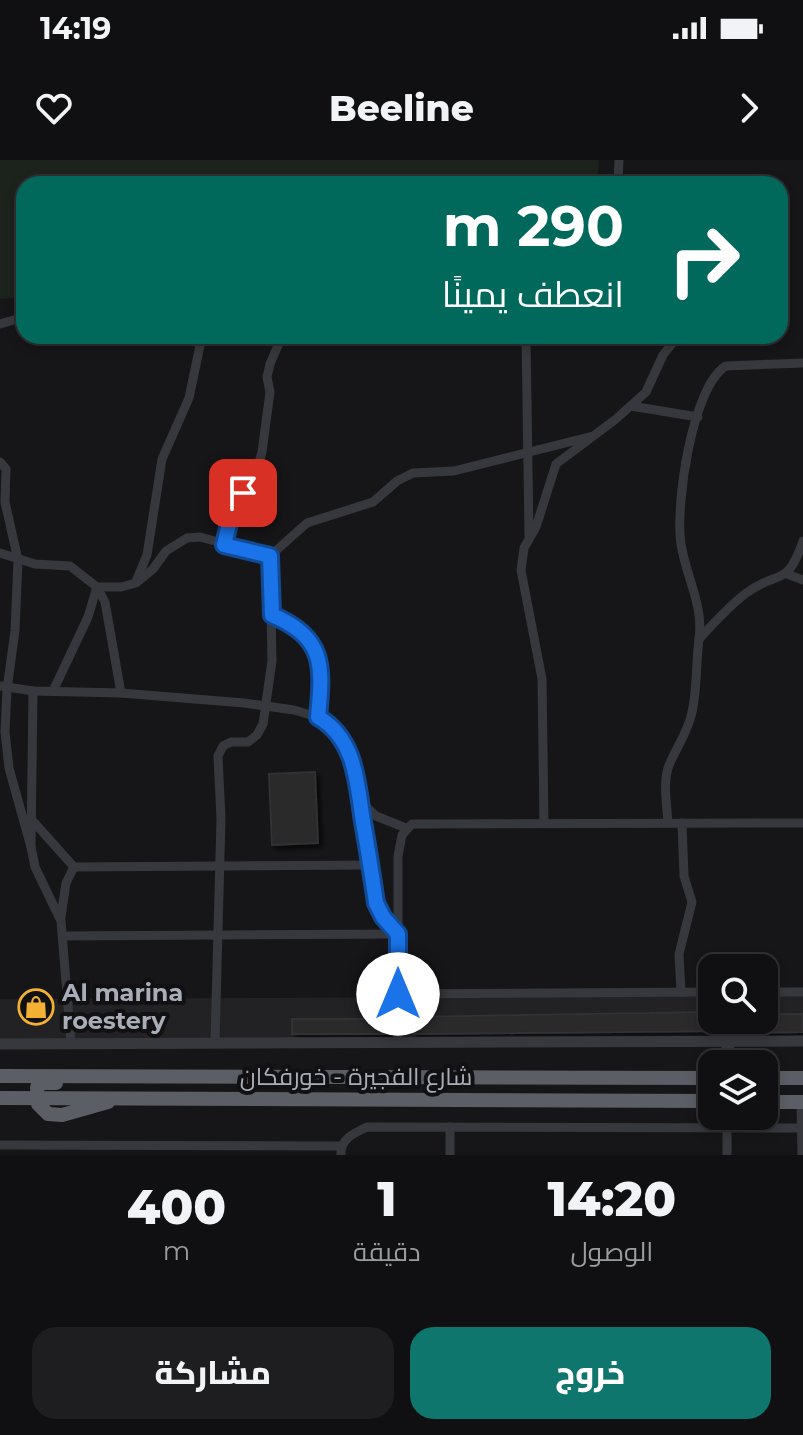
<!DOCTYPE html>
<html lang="ar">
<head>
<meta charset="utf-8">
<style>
	body { margin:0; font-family:Montserrat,Cairo,sans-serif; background:#1e1e20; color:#f1f3f6; direction:rtl; height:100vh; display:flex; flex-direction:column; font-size:30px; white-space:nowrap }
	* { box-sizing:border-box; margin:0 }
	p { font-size:26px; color:#9c9d9f }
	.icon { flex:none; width:44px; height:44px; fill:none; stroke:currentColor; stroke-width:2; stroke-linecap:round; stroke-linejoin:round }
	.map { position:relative; height:995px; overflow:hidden; direction:ltr }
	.details { display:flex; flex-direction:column; background:#101012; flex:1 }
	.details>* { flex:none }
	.top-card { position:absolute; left:16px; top:16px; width:772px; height:168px; border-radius:24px; box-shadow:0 4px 12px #0003,0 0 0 2px #303032; direction:rtl; background:#00695c; color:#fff; overflow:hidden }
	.fabs { position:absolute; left:698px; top:794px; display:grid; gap:16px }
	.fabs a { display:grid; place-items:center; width:80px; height:80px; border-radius:16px; background:#101012; box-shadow:0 4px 12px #0003,0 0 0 2px #303032; font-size:40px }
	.pin { position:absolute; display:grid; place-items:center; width:68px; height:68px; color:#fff; margin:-34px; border-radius:16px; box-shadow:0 4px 12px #0006 }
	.me { position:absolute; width:88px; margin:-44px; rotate:0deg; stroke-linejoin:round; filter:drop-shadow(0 0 6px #0008) }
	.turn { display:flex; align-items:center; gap:28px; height:168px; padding:0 32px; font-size:36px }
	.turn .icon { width:104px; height:104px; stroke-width:2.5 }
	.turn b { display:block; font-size:56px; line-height:68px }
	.eta { display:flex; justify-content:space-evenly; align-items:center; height:136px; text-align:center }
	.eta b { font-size:48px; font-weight:800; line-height:56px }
	.action { display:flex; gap:16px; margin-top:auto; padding:16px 32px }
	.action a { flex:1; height:92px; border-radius:24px; background:#0f766e; color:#fff; font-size:32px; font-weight:800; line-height:92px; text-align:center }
	.action a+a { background:#1e1e20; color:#f1f3f6 }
	.status { display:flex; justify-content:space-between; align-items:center; height:56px; padding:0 40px; background:#101012; direction:ltr }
	.status svg { height:22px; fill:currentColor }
	header { display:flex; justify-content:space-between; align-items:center; height:104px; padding:0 32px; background:#101012; font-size:36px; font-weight:800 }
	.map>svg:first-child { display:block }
	.built { fill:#222225 }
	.green { fill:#1c231d }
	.building { fill:#29292c; stroke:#303034; stroke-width:2; filter:url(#shadow) }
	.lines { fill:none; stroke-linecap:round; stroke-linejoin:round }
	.minor { stroke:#37383d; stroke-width:9 }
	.tertiary { stroke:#37383d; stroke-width:11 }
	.trunk { stroke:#5b5e65; stroke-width:14 }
	.route-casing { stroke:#114b97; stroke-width:20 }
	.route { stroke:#1a73e8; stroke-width:14 }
	.labels { text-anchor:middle; stroke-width:8; stroke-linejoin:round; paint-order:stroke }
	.poi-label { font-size:24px; font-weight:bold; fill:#a8adb8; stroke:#111113; text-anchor:start }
	.street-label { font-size:24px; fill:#a8adb8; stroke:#111113 }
</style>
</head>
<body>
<div class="status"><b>14:19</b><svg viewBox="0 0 49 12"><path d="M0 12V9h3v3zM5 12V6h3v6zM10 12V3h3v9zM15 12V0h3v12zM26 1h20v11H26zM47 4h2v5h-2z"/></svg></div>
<header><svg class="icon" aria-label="forward" viewBox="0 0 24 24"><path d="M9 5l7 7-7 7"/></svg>Beeline<svg class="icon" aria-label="heart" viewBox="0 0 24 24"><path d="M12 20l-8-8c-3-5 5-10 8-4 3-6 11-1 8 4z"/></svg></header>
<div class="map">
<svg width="803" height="995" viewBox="0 0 803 995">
	<defs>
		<filter id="shadow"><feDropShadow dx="4" dy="4" stdDeviation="2" flood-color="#0009"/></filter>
	</defs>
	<rect width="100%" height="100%" fill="#161618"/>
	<polygon class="built" points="712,836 712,860 764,860 764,836 803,836 803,879 0,880 0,839"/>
	<polygon class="green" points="0,0 599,0 597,24 24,24 24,137 0,139"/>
	<g class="building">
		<polygon points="315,612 318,683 272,685 269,614"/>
		<polygon points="712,852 712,860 718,860 718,871 413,874 413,857"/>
		<polygon points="764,854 803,854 803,872 736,873 735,860 764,860"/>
		<rect x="292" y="859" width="98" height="15"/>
	</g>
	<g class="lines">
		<g class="minor">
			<polyline points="618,24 619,0"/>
			<polyline points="0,164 24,157"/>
			<polyline points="526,176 529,375"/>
			<polyline points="631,246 698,257"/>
			<polyline points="0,302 6,309 5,342 18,400 15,471 7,529 5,572 9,608 31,687"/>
			<polyline points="224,385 232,351 257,310 262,292 270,232 267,217 270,204 282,176"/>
			<polyline points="0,393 35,404 70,406 97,427 105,442 121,533"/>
			<polyline points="787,414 803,420"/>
			<polyline points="137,419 147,395 162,299 189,238 202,176"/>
			<path d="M272 455C325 478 323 505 318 557"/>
			<path d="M699 479C714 463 728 447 745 434 778 409 787 429 803 381"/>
			<polyline points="0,526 33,531 121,533 244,543 294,550 314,556 327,563 341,577 356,611 360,641 376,656 406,668"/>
			<polyline points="33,531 31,687 35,707 61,761 71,883"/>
			<polyline points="53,531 88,457 97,427 121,427 136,423 153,409 166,391 187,378 200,377 270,396"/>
			<polyline points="360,641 376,743 383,757 398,774"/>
			<polyline points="32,660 74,707 370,705"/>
			<polyline points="544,663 542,519 521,410 524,388 536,367 556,304 616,259 646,232 663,195 678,176"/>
			<path d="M668 663C667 646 663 625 668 608 675 589 688 573 692 552 697 531 696 502 699 479 704 446 686 417 681 384 675 346 692 226 726 206L803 203"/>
			<polyline points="61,757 66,723 74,707"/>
			<polyline points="64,776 398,774"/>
			<polyline points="681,832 679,794 692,742 684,716 682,663"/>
			<polyline points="764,832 803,832"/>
			<polyline points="398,834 712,832"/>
			<polyline points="215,882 221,659 218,596 223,586 231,582 248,582 257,575 263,564 272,501 270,396 307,363 373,342 397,321 413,313 454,311 593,276"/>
			<polyline points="398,882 398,696 402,675 412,664 803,663"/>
			<polyline points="728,886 738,904"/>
			<polyline points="721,904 726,893 726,860"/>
			<polyline points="801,942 802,995"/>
			<polyline points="450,967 450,995"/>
			<polyline points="727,968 727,995"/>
			<polyline points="0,985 340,986"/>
			<path d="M341 995C340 979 354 973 367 967L803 968"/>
		</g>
		<polyline class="tertiary" points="0,884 803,881"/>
		<g class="trunk">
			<polyline points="0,916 712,918"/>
			<polyline points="764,918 803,918"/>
			<polyline points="56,923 41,923 37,927 38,944 48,954 62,955 108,942"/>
			<polyline points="0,938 712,941"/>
			<polyline points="764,942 803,942"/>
		</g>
	</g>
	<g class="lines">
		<defs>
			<path id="route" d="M243 333 232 351 224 385 270 396 272 455C325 478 323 505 318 557 356 579 357 623 363 662 368 689 372 716 376 743L383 757 398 774V834"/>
		</defs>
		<use href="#route" class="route-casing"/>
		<use href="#route" class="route"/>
	</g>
	<defs>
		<symbol id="shop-ring" viewBox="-11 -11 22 22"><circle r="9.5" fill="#111113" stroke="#f2b134" stroke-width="1.5"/><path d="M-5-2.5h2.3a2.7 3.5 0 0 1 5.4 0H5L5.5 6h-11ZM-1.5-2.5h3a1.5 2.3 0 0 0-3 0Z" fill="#f2b134"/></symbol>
	</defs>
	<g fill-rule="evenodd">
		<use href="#shop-ring" x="16" y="827" width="40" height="40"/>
	</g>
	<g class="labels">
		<g class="poi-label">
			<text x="62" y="841">Al marina<tspan x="62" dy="28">roestery</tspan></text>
		</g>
		<g class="street-label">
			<text x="356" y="925">شارع الفجيرة - خورفكان</text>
		</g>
	</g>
</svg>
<div class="fabs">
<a><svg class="icon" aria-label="search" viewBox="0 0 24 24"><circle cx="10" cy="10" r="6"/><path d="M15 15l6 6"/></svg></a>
<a><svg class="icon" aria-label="layers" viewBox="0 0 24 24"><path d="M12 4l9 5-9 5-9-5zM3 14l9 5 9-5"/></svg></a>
</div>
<div class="pin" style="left:243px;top:333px;background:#d93025"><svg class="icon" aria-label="arrive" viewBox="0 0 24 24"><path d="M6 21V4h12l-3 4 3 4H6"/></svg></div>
<svg class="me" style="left:398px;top:834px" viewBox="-20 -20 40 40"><circle r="19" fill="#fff"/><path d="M0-13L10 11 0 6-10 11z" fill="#1a73e8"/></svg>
<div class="top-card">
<div class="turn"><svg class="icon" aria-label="right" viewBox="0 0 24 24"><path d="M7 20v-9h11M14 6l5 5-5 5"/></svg><div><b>290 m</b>انعطف يمينًا</div></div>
</div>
</div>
<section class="details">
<div class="eta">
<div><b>14:20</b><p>الوصول</p></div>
<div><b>1</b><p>دقيقة</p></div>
<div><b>400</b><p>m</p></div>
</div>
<div class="action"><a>خروج</a><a>مشاركة</a></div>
</section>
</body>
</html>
